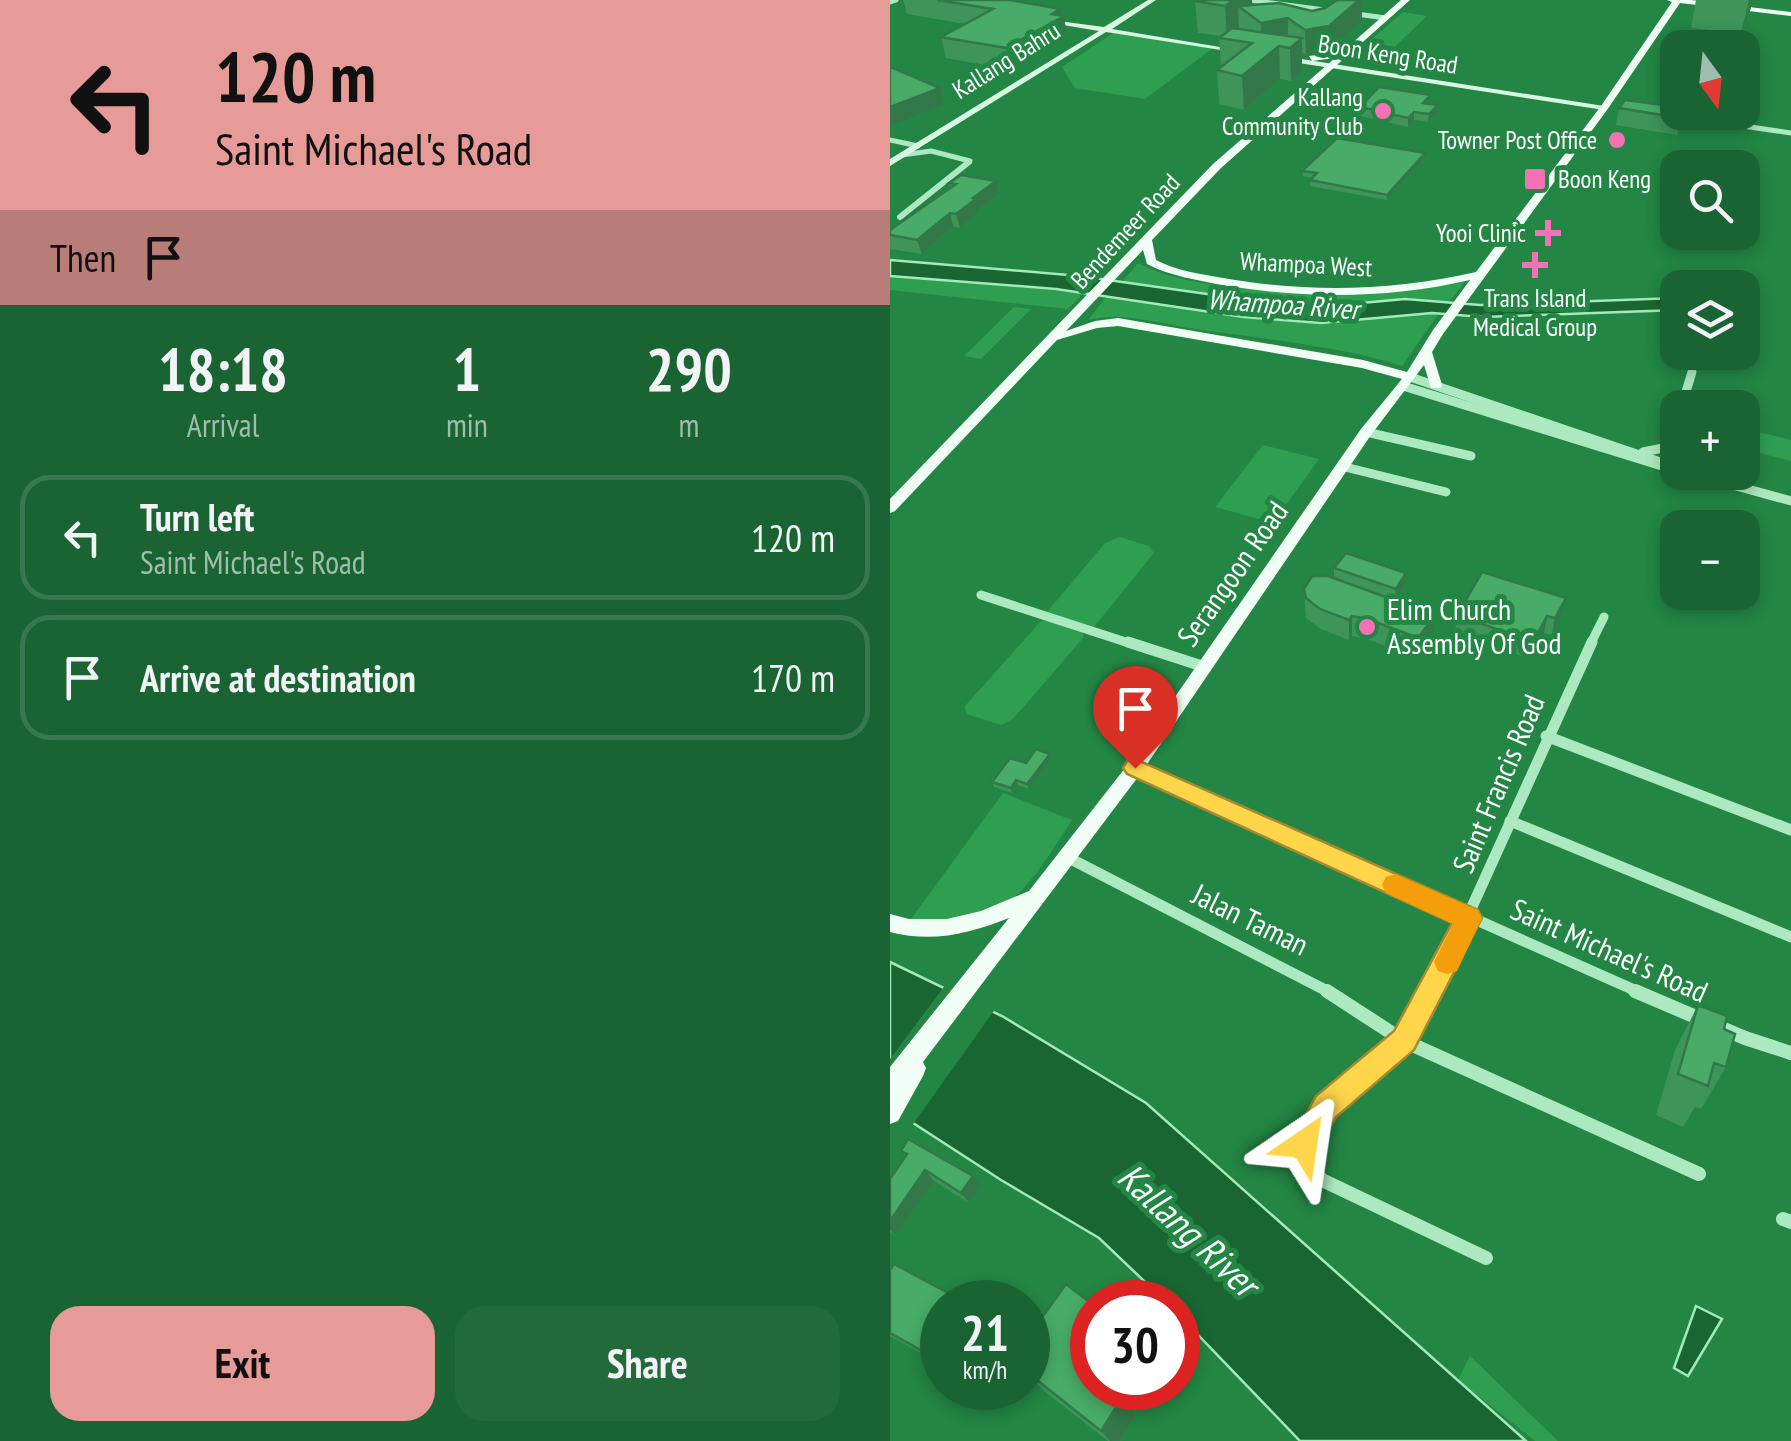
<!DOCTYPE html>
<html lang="en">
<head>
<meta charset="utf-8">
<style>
	body { margin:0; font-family:"PT Sans Narrow",sans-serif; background:#236a3b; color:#f1f3f6; height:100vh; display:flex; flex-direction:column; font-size:38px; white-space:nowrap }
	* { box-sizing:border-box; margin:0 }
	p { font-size:32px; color:#9fbdac }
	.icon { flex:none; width:55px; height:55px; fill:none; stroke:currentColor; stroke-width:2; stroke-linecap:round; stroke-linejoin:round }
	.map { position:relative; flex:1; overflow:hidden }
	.sheet { display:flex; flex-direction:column; background:#1a6433; width:890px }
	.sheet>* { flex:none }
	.top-card { background:#e69b98; color:#111; overflow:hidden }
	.needle { width:65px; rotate:165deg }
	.controls { position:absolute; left:770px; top:30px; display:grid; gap:20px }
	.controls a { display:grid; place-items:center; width:100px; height:100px; border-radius:20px; background:#1a6433; box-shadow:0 5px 15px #0003; font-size:50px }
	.speed { position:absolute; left:30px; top:1280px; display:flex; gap:20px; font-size:50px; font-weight:700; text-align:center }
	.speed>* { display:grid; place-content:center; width:130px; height:130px; border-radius:50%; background:#1a6433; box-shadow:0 5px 15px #0003; line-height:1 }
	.speed small { font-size:25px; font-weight:400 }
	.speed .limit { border:15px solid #d22; background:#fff; color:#111 }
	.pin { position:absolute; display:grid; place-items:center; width:85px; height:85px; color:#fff; margin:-102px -42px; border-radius:50% 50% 50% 0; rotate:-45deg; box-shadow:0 0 10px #0007 }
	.pin .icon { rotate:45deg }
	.me { position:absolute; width:110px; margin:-55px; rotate:32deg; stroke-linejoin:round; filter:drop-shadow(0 0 8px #0008) }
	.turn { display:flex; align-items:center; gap:35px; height:210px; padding:0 50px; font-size:45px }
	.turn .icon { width:130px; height:130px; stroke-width:2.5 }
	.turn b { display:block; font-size:70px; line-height:85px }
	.then { display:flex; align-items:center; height:95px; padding:0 50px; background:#0003; gap:20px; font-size:38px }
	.eta { display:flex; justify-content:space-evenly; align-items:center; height:170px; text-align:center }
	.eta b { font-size:60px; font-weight:700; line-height:70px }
	.action { display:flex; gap:20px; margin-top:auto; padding:20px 50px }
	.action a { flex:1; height:115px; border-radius:30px; background:#e69b98; color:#111; font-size:40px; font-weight:700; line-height:115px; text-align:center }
	.action a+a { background:#236a3b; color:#f1f3f6 }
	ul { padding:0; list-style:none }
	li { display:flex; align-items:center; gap:30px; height:125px; margin:0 20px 15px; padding:0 30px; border:5px solid #38784e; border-radius:30px }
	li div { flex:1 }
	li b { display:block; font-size:38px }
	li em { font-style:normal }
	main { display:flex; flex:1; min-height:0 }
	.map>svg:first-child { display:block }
	.green { fill:#2e9e51 }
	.water { fill:#196632; stroke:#a2eab7; stroke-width:2.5 }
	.pier { fill:#238644 }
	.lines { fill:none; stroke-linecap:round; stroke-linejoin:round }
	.minor-far4 { stroke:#ade9c0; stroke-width:5 }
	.minor-far3 { stroke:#ade9c0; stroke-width:6 }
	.minor-far2 { stroke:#ade9c0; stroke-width:9 }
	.minor-far1 { stroke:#ade9c0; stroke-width:11 }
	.minor { stroke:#ade9c0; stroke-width:14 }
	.secondary { fill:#d8f7e2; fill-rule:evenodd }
	.primary { fill:#f0fef5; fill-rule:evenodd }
	.wall { fill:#3e9459 }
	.shaded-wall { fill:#327849 }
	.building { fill:#48ac68; stroke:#327849; stroke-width:2.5 }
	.route { fill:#ffd54a; stroke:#a68a30; stroke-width:2.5 }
	.slow { fill:#f59e0b }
	.poi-dot { fill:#f471b5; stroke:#238644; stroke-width:4 }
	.labels { text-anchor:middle; stroke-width:10; stroke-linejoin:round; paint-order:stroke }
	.far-street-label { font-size:25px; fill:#fff; stroke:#238644 }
	.far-poi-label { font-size:25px; fill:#fff; stroke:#238644; text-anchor:end }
	.far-water-label { font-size:28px; font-style:italic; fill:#f8fefa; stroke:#238644 }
	.street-label { font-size:30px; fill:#fff; stroke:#238644 }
	.poi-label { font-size:30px; fill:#fff; stroke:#238644; text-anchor:start }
	.near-water-label { font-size:38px; font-style:italic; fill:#f8fefa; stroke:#238644 }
</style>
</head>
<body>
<main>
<section class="sheet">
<div class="top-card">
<div class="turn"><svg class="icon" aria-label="left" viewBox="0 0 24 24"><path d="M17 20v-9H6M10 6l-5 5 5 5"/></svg><div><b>120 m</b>Saint Michael's Road</div></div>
<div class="then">Then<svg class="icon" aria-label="arrive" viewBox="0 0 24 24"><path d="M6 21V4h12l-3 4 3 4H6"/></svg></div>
</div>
<div class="eta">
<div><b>18:18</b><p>Arrival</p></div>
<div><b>1</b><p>min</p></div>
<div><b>290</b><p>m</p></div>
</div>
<ul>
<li><svg class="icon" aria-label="left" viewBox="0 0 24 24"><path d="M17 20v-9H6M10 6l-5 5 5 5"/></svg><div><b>Turn left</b><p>Saint Michael's Road</p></div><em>120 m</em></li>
<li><svg class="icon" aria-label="arrive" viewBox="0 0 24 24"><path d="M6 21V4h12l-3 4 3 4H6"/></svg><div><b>Arrive at destination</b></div><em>170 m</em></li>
</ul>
<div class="action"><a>Exit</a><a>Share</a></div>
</section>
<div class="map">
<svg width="901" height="1441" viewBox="0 0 901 1441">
	<rect width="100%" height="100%" fill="#238644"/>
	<g class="green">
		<polygon points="513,12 537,16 491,60 459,59"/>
		<polygon points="223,33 323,48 255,99 185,88 172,67"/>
		<path d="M248 263C316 301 498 295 575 282L559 302 515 299 446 306 386 304 232 282Z"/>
		<polygon points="0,275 194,293 178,309 0,290"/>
		<path d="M216 297 354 317 431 323 549 313 512 366C445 345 374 339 305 329 272 324 230 311 198 320Z"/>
		<polygon points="124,307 141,309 91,359 74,356"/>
		<polygon points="852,428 901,440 901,461 853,449"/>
		<polygon points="373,445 429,459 383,523 325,507"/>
		<polygon points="230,537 259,546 264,553 204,627 157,612 215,543"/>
		<polygon points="160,619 191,630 194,637 123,719 111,725 76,714 75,706 151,621"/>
		<path d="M113 793 182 820C134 894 116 930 21 919Z"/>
		<polygon points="580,1356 668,1441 645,1441 568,1380"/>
	</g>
	<g class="water">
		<polygon points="0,260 190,276 387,304 438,306 515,299 590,305 787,298 787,310 593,317 542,313 431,323 354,317 166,289 0,276"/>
		<polygon points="0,962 112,1016 256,1103 636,1441 410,1441 288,1314 288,1302 276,1302 209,1238 111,1180 0,1108"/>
		<polygon points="806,1306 832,1319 798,1376 784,1368"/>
	</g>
	<polygon class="pier" points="56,984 106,1008 21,1127 0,1114 0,1059"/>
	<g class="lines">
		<g class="minor-far4">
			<polyline points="358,0 442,11"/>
			<polyline points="0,2 6,0"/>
			<polyline points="459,13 496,18"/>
			<polyline points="785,116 901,133"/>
			<polyline points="0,140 28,146"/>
			<polyline points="12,155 41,151 80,161 76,164"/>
		</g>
		<g class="minor-far3">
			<polyline points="10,217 79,162"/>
			<polyline points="801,374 808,352"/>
		</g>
		<g class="minor-far2">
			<polyline points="520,377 788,468"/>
			<polyline points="513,386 788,471"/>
			<polyline points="791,408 802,372"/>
			<polyline points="476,432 581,456"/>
			<polyline points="753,452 773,448"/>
			<polyline points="776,464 785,445 781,439 788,419"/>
			<polyline points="455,467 556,492"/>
			<polyline points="796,472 901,501"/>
			<polyline points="91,595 245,645"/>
			<polyline points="700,645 714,617"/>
		</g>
		<g class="minor-far1">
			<polyline points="238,642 315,667"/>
			<polyline points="656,736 901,830"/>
			<polyline points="245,768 751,993"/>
			<polyline points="620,821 901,937"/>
			<polyline points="177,857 441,993"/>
			<polyline points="543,993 702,642"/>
		</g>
		<g class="minor">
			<polyline points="437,991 514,1041 809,1174"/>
			<path d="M544 991C509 1060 445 1079 414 1144L419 1166 432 1180 596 1258"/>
			<polyline points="745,991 855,1038 901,1053"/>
			<polyline points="893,1219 901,1222"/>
		</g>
		<g class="secondary">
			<polygon points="258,0 266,0 222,29 354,51 350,53 216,32 0,166 0,159 209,31 155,22 153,19 214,27"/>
			<polygon points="392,56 714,106 718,108 714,110 389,60"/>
		</g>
		<path class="primary" d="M511 0H520L331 168 262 240 266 260C287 271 311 274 333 278 418 293 502 291 586 272L711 106 782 2 777 0H801L901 12V16L790 3 717 110 553 334 542 352 552 385 551 388H541L534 365 481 435 251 773 33 1062 36 1068 33 1076 8 1121 0 1124V1067L119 918C78 934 43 943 0 932V914L19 919H57L91 911 139 891 239 763 471 429 512 379 472 368 228 326 207 328 167 340 5 511 0 513V499L323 164 445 58 422 61 419 56 452 52ZM253 250 257 264C280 276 307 280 332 285 415 299 498 299 580 280L543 330 517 372 473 360 228 318 205 321 176 331Z"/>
	</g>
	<g class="wall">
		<polygon points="13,0 120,0 172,15 177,36 121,70 56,58 51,37 75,24 17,14"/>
		<polygon points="307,0 362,0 362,5 422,11 435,8 447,0 472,0 472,21 439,50 416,55 412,52 412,71 401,81 390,79 354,110 329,104 327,70 331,67 329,38 331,36 308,33 305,1"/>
		<polygon points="806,0 863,0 857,21 851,33 801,28"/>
		<polygon points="540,104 548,105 547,113 538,122 524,120 518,127 470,116 470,107"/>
		<polygon points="788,107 793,125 787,135 726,125 729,108"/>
		<polygon points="535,158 497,200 420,186 420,180 422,178 413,176 412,171"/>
		<polygon points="59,183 109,194 89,209 89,212 70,228 63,226 32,254 0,249 0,230 60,188"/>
		<polygon points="444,568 516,583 505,599 458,583 543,635 526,658 477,639 462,636 459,640 431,629 416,618 414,589 444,578"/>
		<polygon points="567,615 672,615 662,635 654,633 640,659 565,632"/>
		<polygon points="160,754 161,759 139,789 128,785 122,793 104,787 102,782"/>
		<polygon points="808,1005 834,1029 836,1067 811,1109 805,1107 793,1127 766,1115 785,1050"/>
		<polygon points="11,1151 91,1187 79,1203 44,1181 6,1236 0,1232 0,1179 15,1156"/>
		<polygon points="0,1270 52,1302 52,1365 0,1336"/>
		<polygon points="138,1374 239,1404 246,1416 230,1441 218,1441 153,1390"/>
	</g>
	<g class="shaded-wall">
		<polygon points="344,0 362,0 363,18 348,6 349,29 337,38 335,6"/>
		<polygon points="469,0 472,0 472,21 439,50 416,55 415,30"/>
		<polygon points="859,0 863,0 857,21 851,33"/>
		<polygon points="170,9 172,17 174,16 177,36 121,70 116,48 162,14"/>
		<polygon points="398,18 398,42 372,47 371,23"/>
		<polygon points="412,38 412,71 401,81 400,48"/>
		<polygon points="389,46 390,79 354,110 352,76"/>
		<polygon points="50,88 54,104 0,126 0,107"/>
		<polygon points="548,105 547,113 538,122 539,114"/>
		<polygon points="524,112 524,120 518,127 518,118"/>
		<polygon points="794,112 796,112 793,125 787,135 791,118"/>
		<polygon points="535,153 535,158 497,200 497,195"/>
		<polygon points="106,181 109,194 89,209 89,212 70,228 66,214 83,198"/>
		<polygon points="60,213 63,226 32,254 27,240"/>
		<polygon points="516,573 516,583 505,599 506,589"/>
		<polygon points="676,598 672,615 662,635 665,618"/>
		<polygon points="545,615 543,635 526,658 528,638"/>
		<polygon points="462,616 462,636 459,640 459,620"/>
		<polygon points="657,616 654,633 640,659 643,642"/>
		<polygon points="160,754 161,759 139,789 137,784"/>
		<polygon points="126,780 128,785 122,793 121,788"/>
		<polygon points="35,1170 44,1181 6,1236 0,1230 0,1221"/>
		<polygon points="83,1176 91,1187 79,1203 71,1193"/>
		<polygon points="52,1339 52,1365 42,1356"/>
		<polygon points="227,1388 239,1388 239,1404 246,1416 230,1441 220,1441 211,1431"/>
	</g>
	<g class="building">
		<polygon points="47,0 120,0 170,9 162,14 174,16 116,48 51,37 103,9"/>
		<polygon points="307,0 344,0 335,6 305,1"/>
		<polygon points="447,0 469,0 439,26 415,30 398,18 371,23 348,6 389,3 422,11 435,8"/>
		<polygon points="342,28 412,38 400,48 389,46 352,76 327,70 362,43 329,38"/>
		<polygon points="0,67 50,88 0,107"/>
		<polygon points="489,87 541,95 533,103 548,105 539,114 524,112 518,118 470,107"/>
		<polygon points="735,100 788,107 788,112 794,112 791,118 729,108"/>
		<polygon points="447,138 535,153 497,195 420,180 427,173 412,171"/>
		<polygon points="71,175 106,181 83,198 86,199 66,214 60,213 27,240 0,235 0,230 66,184 59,183"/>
		<polygon points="456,553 516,573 506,589 444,568"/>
		<polygon points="592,572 676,598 665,618 657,616 643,642 567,615"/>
		<polygon points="422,576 438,576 545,615 528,638 478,619 462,616 459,620 430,609 416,598 414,589"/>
		<polygon points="146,749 160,754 137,784 126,780 121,788 102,782 120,758 136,763"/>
		<polygon points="808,1005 837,1016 834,1029 845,1034 836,1067 824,1063 818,1086 788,1074"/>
		<polygon points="18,1139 83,1176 71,1193 35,1170 0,1221 0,1179 17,1154 11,1151"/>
		<polygon points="4,1264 75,1302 52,1302 52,1339 42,1356 0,1333 0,1270"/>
		<polygon points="176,1284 202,1304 202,1388 227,1388 232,1398 211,1431 138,1373 138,1337"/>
		<polygon points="138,1319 146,1324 138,1337"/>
	</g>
	<polygon class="route" points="245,759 588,910 592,918 524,1050 446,1117 425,1155 414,1159 404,1155 399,1144 426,1096 504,1031 562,923 237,774 233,768 237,761"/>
	<polygon class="slow" points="505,874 588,910 592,918 567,971 557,974 548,971 544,962 563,924 496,893 492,885 496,877"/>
	<g class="poi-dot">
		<circle cx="493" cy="111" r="10"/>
		<circle cx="727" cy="140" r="10"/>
		<rect x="633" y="167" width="24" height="24" rx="5"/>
		<path d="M653 218h10v10h10v10h-10v10h-10v-10h-10v-10h10z"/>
		<path d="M640 250h10v10h10v10h-10v10h-10v-10h-10v-10h10z"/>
		<circle cx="477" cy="627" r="10"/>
	</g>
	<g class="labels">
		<g class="far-street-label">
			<text transform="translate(498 54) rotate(9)" y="9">Boon Keng Road</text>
			<text transform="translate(116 60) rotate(-32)" y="9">Kallang Bahru</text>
			<text transform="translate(235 231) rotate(-47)" y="9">Bendemeer Road</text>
			<text transform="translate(416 264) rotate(3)" y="9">Whampoa West</text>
		</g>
		<g class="far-poi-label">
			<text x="473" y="106">Kallang<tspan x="473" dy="29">Community Club</tspan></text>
			<text x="707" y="149">Towner Post Office</text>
			<text x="668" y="188" text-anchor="start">Boon Keng</text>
			<text x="636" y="242">Yooi Clinic</text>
			<text x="645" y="307" text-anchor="middle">Trans Island<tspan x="645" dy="29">Medical Group</tspan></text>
		</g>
		<g class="far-water-label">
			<text transform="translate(393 304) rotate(4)" y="10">Whampoa River</text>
		</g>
		<g class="street-label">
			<text transform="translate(343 574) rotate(-55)" y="10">Serangoon Road</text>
			<text transform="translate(609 784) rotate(-67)" y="10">Saint Francis Road</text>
			<text transform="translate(360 920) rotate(26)" y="10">Jalan Taman</text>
			<text transform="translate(719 951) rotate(24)" y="10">Saint Michael's Road</text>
		</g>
		<g class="poi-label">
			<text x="497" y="620">Elim Church<tspan x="497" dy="34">Assembly Of God</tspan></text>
		</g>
		<g class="near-water-label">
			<text transform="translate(298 1230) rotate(43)" y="13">Kallang River</text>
		</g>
	</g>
</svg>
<div class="controls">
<a><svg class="needle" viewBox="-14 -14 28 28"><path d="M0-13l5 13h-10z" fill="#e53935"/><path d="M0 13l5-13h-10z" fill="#9fbdac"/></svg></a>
<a><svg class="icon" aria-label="search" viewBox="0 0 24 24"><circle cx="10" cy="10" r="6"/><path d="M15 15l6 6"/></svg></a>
<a><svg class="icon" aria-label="layers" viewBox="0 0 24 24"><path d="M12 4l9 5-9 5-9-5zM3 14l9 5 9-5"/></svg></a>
<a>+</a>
<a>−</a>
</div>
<div class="speed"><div>21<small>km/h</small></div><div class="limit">30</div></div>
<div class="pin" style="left:245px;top:768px;background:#d93025"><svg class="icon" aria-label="arrive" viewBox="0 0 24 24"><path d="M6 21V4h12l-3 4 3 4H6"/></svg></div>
<svg class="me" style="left:414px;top:1144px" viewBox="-20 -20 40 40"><path d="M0-17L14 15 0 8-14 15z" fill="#ffd54a" stroke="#fff" stroke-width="4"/></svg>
</div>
</main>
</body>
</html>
